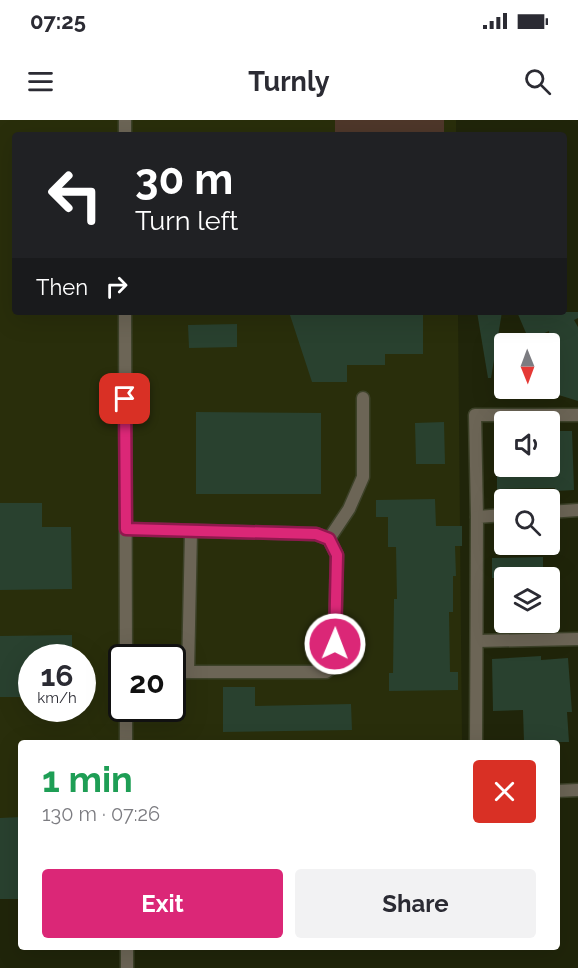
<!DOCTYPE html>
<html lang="en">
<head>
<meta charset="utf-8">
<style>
	body { margin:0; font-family:Raleway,sans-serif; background:#f2f2f3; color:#2b2b33; height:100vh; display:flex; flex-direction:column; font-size:22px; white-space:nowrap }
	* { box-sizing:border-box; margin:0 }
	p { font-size:20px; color:#7c7c81 }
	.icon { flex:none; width:33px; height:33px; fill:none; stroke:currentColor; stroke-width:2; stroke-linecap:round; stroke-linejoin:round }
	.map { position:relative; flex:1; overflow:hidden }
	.details { position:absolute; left:18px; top:620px; width:542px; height:210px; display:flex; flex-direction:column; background:#fff; border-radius:6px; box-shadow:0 6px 24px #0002 }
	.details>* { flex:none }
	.banner { position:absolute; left:12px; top:12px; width:555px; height:183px; border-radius:6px; box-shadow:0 6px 24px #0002; background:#202124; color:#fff; overflow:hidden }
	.needle { width:39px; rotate:179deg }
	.fabs { position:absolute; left:494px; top:213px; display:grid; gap:12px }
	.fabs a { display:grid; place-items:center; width:66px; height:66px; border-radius:6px; background:#fff; box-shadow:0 6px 24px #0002; font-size:30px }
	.speed { position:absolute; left:18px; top:524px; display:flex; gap:12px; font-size:30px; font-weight:700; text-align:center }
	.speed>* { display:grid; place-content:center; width:78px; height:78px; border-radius:50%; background:#fff; box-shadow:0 6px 24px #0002; line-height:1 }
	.speed small { font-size:15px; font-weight:400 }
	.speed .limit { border:3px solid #111; border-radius:9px; background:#fff; color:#111 }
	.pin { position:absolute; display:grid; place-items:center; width:51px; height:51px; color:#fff; margin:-26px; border-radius:12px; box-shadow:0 3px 9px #0006 }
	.me { position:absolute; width:66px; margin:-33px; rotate:1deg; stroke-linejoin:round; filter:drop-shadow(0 0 4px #0008) }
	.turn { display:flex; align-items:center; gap:21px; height:126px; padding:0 24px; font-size:27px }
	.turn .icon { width:78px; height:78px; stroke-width:2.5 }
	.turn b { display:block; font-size:42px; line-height:51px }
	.then { display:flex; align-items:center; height:57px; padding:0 24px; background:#0003; gap:12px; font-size:22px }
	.round { display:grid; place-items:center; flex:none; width:63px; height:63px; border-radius:6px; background:#f2f2f3 }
	.overview { display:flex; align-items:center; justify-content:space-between; height:102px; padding:0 24px }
	h1 { font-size:36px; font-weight:700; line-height:45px; color:#1e9e55 }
	.action { display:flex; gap:12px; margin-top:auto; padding:12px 24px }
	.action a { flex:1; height:69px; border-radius:6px; background:#db2777; color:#fff; font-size:24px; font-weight:700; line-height:69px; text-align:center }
	.action a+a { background:#f2f2f3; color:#2b2b33 }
	.status { display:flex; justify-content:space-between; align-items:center; height:42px; padding:0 30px; background:#fff; direction:ltr }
	.status svg { height:16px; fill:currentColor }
	header { display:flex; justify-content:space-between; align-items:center; height:78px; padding:0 24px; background:#fff; font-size:27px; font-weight:700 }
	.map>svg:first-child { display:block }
	.built { fill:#292e0b; fill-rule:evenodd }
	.green { fill:#4e372a }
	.building { fill:#29412f }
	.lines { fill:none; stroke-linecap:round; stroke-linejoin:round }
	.lane-casing { stroke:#3d4229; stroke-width:15 }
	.street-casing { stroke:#3d4229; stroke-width:15 }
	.lane { stroke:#6c6556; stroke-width:12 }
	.street { stroke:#6c6556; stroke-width:12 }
	.route-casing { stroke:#8e194d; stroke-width:15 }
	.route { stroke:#db2777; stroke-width:10 }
</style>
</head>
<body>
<div class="status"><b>07:25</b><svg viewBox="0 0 49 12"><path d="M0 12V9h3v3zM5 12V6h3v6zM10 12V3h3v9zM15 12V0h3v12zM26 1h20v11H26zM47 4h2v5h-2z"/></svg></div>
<header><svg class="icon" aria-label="menu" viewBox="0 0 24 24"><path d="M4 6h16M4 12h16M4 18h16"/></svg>Turnly<svg class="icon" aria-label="search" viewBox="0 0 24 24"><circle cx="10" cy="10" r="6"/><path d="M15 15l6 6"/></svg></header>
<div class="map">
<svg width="578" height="848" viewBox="0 0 578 848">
	<rect width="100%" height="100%" fill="#20250a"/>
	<path class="built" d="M0 0H456V15H15V192H458L462 622H21V731H0ZM32 537H82V588H32ZM122 537H172V588H122Z"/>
	<rect class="green" x="335" y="0" width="109" height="15"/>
	<g class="building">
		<polygon points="289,192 423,192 423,234 385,234 385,245 347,245 347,262 312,262"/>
		<polygon points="477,192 502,192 491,258 488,258"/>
		<polygon points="517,192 578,192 578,198 574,200 578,207 578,281 549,272 549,211 529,220"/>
		<polygon points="237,204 237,227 189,228 188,205"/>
		<polygon points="196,292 321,293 321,374 196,374"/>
		<polygon points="444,302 445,344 416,344 415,303"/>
		<polygon points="554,311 572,311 574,370 555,371 555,368 497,369 497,346 555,346"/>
		<polygon points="435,379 436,406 462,406 462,426 455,426 456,456 453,456 453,492 449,492 450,552 458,552 458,570 389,571 389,553 393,553 394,479 397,479 396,427 388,427 388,397 376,397 376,380"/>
		<polygon points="0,383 42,383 42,407 71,407 72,469 0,470"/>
		<polygon points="543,437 543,458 492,458 492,438"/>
		<polygon points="72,515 72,537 32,537 32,577 0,577 0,516"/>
		<polygon points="541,536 541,540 568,538 572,592 567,592 569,622 524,622 523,590 493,591 492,539"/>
		<polygon points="223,567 255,567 255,586 351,584 352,610 223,612"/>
		<polygon points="21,697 21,779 0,779 0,698"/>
	</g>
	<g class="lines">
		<defs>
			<g id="lane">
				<polyline points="549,392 578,390"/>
				<polyline points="477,397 475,295 578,295"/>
				<polyline points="126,409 316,414 329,419 337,435 334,546 326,552 172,552"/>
				<polyline points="329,419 349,389 363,357 363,278"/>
				<polyline points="478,521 578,519"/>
				<polyline points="188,552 191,411"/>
				<polyline points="476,622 477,397 504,395"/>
				<polyline points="556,671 578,670"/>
			</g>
			<g id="street">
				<polyline points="125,0 125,15"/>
				<polyline points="125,192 126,537"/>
				<polyline points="126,588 126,622"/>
				<polyline points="127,826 127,848"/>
			</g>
		</defs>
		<use href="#lane" class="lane-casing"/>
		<use href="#street" class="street-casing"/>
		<use href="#lane" class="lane"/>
		<use href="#street" class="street"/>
	</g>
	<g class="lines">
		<defs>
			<polyline id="route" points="125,279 126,409 316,414 329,419 337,435 335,524"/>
		</defs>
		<use href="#route" class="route-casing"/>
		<use href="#route" class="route"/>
	</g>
</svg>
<div class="fabs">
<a><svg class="needle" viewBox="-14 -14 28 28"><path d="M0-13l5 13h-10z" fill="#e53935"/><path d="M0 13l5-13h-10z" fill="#7c7c81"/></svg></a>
<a><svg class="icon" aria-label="sound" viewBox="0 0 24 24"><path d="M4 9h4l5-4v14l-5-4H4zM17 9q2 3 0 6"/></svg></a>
<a><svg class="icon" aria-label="search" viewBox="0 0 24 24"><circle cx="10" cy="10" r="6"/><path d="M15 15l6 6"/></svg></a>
<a><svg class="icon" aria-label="layers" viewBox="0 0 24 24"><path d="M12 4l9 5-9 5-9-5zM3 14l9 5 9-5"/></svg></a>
</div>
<div class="speed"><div>16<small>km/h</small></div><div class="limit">20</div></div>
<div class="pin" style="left:125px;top:279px;background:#d93025"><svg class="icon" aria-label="arrive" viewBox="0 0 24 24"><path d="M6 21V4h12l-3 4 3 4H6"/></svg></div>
<svg class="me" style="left:335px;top:524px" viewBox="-20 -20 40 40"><circle r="17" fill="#db2777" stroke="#fff" stroke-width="3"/><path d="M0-11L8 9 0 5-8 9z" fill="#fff"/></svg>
<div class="banner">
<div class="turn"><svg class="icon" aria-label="left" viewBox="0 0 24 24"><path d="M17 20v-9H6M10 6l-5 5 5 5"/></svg><div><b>30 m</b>Turn left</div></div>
<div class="then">Then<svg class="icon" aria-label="right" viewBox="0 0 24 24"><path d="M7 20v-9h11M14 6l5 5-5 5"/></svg></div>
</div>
<section class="details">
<div class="overview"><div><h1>1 min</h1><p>130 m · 07:26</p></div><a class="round" style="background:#d93025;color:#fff"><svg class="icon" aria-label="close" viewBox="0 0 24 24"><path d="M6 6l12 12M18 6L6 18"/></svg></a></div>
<div class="action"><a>Exit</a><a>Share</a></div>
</section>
</div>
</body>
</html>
